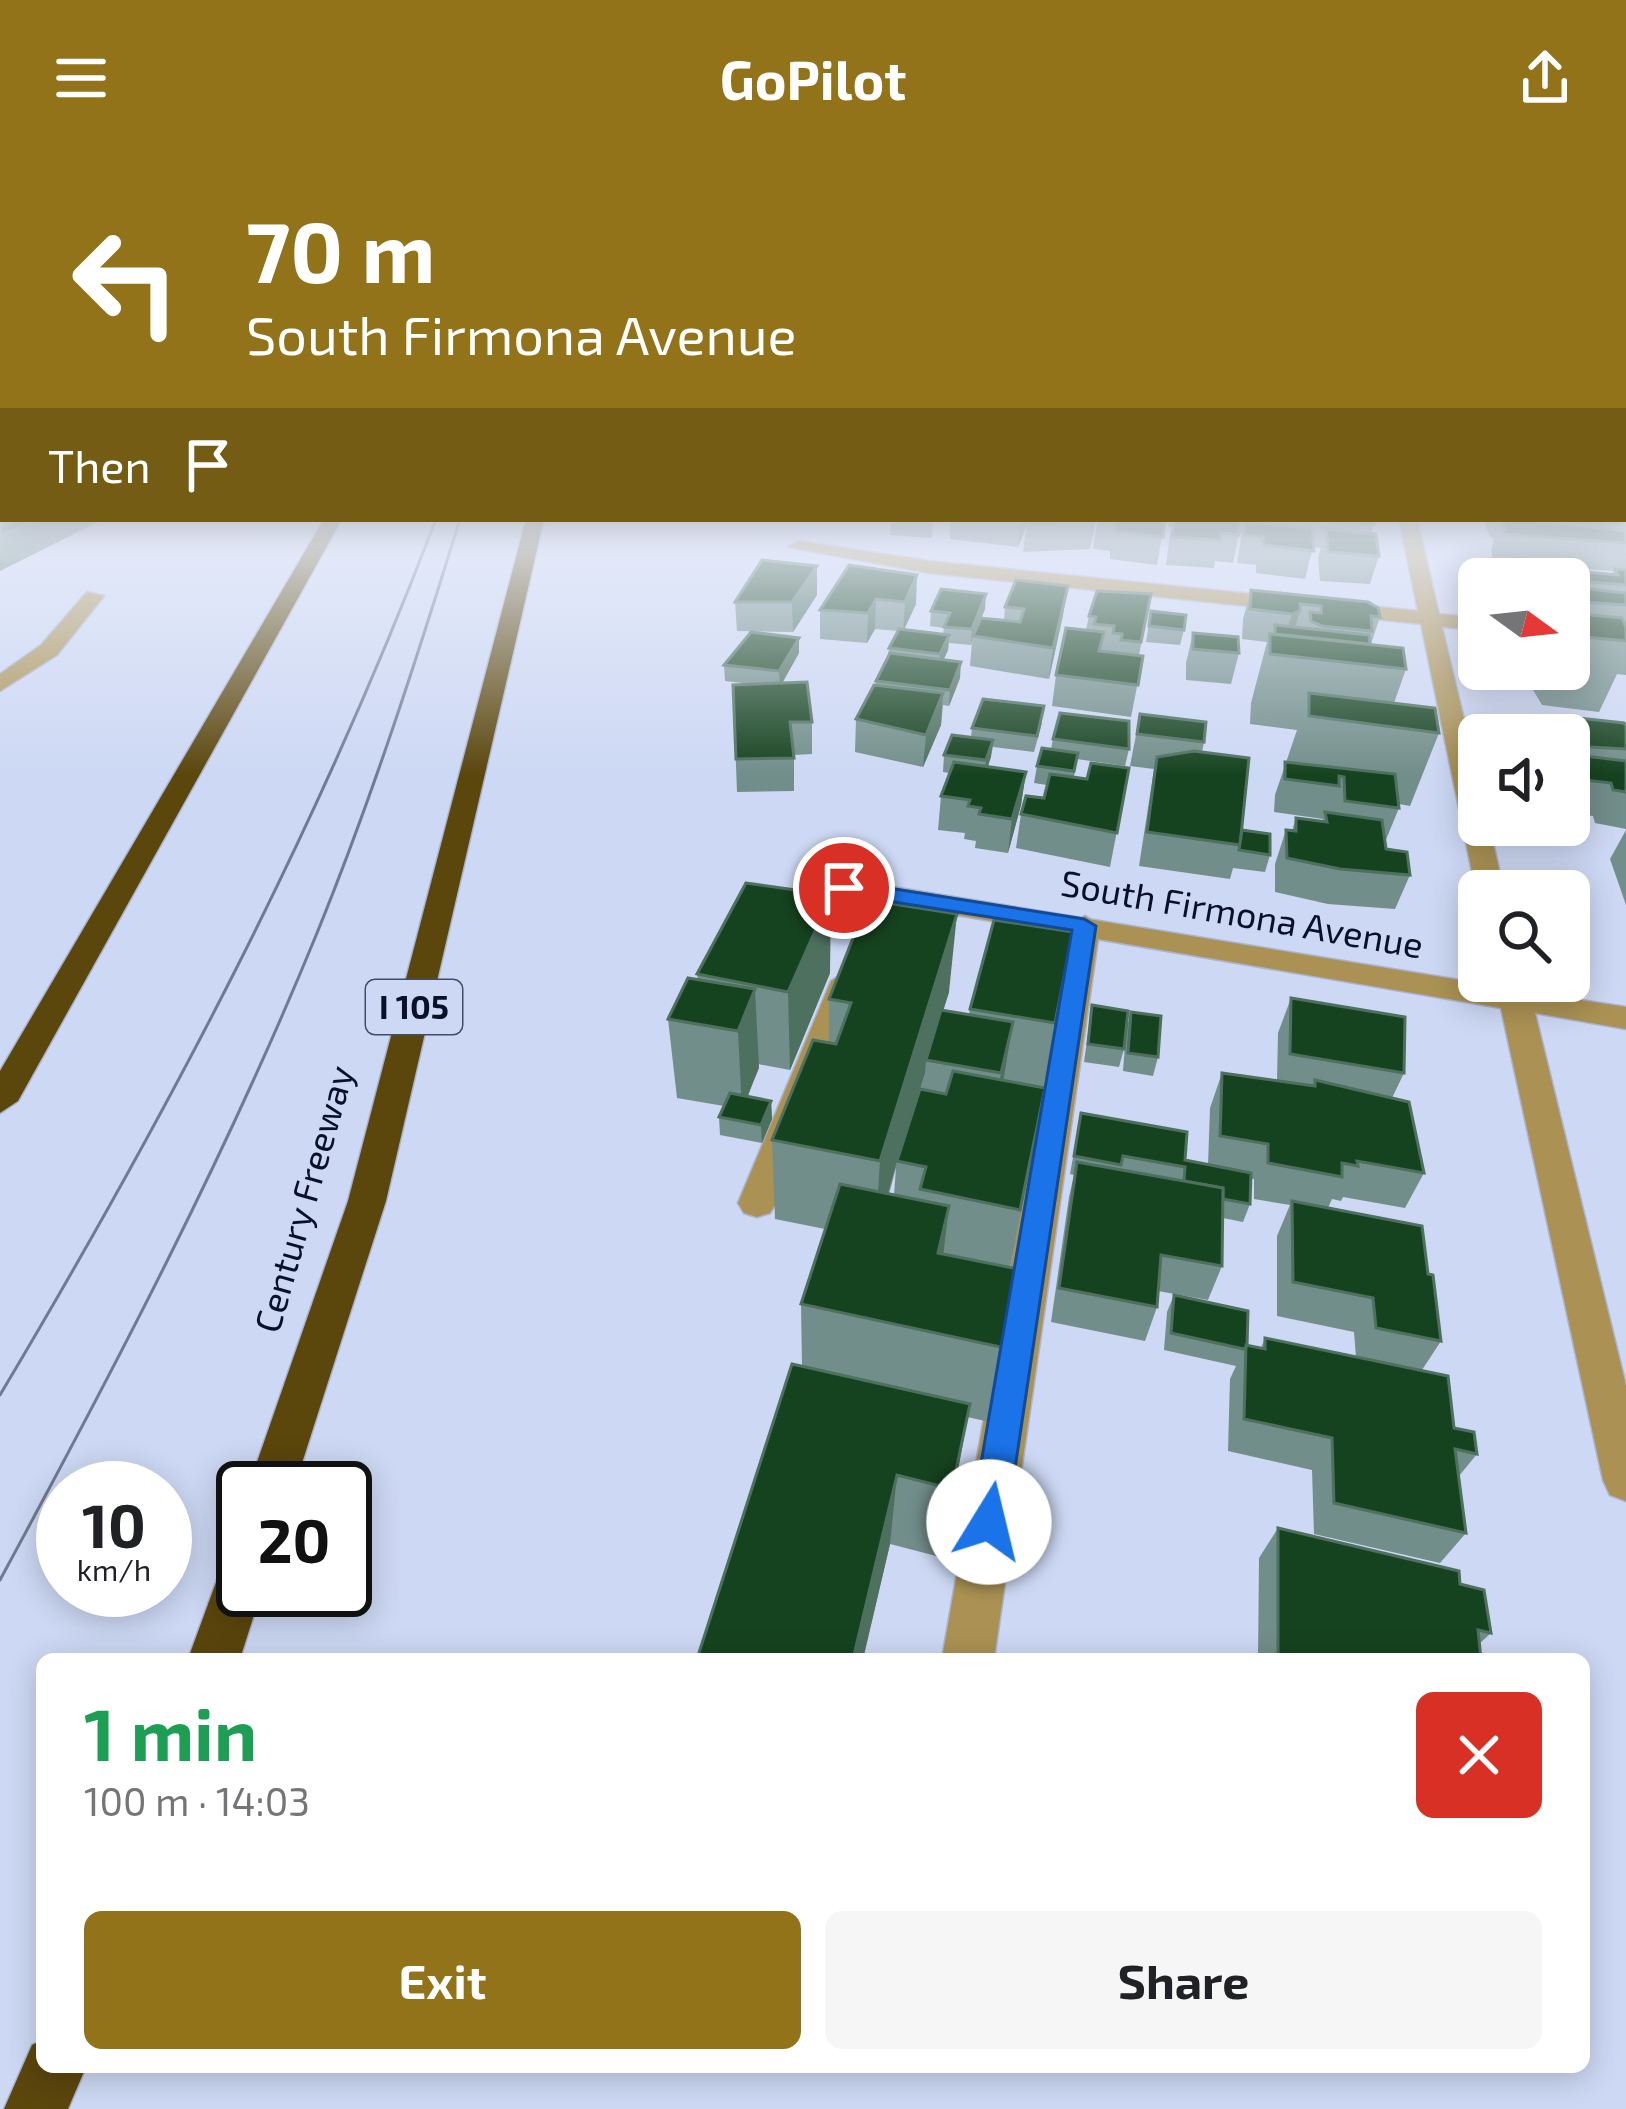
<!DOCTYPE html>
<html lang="en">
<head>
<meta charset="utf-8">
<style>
	body { margin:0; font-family:"Exo 2",sans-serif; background:#f6f6f6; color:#202124; height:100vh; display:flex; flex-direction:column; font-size:45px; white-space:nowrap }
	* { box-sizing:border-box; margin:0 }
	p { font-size:39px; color:#757577 }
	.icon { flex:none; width:66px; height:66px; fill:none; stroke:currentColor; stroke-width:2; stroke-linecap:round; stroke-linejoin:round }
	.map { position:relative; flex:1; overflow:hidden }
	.sheet { position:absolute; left:36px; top:1497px; width:1554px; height:420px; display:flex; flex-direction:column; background:#fff; border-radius:18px; box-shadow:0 6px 30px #0003 }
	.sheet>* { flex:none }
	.top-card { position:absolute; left:0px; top:0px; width:1626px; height:366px; box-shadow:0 6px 30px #0003; background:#937319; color:#fff; overflow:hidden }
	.needle { width:78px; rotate:105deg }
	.tools { position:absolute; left:1458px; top:402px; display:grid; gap:24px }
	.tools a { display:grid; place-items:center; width:132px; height:132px; border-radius:18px; background:#fff; box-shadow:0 6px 30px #0003; font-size:60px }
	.speed { position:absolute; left:36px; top:1305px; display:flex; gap:24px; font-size:60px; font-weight:700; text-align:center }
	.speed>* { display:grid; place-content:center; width:156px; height:156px; border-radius:50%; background:#fff; box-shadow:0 6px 30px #0003; line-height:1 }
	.speed small { font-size:30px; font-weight:400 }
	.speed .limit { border:6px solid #111; border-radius:18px; background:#fff; color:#111 }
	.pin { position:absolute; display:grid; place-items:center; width:102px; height:102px; color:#fff; margin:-51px; border:6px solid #fff; border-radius:50%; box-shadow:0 3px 12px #0007 }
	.me { position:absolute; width:132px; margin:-66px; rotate:9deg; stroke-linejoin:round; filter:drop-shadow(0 0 9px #0008) }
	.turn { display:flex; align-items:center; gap:42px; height:252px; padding:0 48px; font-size:54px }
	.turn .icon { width:156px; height:156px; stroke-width:2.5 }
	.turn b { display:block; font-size:84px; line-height:102px }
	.then { display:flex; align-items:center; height:114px; padding:0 48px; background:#0003; gap:24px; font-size:45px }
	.round { display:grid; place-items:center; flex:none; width:126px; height:126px; border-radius:18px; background:#f6f6f6 }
	.headline { display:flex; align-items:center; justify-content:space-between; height:204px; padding:0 48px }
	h1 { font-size:72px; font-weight:700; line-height:90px; color:#1e9e55 }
	.cta { display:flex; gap:24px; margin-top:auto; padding:24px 48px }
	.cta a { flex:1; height:138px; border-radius:18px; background:#937319; color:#fff; font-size:48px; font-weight:700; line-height:138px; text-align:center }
	.cta a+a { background:#f6f6f6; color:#202124 }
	header { display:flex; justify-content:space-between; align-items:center; height:156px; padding:0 48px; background:#937319; color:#fff; font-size:54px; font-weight:700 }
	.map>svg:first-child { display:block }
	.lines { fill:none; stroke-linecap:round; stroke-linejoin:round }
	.lane-casing { stroke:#aab4cf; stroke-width:3 }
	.street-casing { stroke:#aab4cf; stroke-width:3 }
	.highway-casing { stroke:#aab4cf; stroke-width:3 }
	.lane { fill:#ab9254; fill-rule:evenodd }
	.street { fill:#ab9254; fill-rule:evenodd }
	.highway { fill:#5b460c; fill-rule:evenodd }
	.tram { stroke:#707a94; stroke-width:3 }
	.wall { fill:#728e8a; fill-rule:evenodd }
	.shaded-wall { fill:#4d705f }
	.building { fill:#16431f; stroke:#4d705f; stroke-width:3 }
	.route { fill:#1a73e8; stroke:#114b97; stroke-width:3 }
	.labels { text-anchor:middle; stroke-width:12; stroke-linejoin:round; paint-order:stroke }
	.shield { fill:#cdd8f4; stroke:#444c65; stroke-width:3 }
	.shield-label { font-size:33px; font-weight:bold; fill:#091028 }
	.street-label { font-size:36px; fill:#091028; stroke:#cdd8f4 }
</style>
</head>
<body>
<header><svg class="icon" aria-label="menu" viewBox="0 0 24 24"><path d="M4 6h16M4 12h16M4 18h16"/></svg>GoPilot<svg class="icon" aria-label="share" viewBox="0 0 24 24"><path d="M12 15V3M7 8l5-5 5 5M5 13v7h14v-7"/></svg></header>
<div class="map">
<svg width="1626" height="1953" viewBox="0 0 1626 1953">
	<rect width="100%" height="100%" fill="#cdd8f4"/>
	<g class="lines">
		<defs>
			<g id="lane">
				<polygon points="87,436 104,440 57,499 0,535 0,518 41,489"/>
				<polygon points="1085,760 1100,769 994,1503 942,1503 1070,769"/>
				<polygon points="847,815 863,825 776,1047 770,1057 757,1061 744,1057 738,1047 831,825"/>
			</g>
			<g id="street">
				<polygon points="1399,363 1417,363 1439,458 1479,462 1479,474 1442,471 1479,626 1479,669 1489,669 1504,735 1479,735 1479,740 1476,735 1421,468 929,417 788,391 798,385 929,405 1418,455"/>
				<polygon points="844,723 1496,830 1495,825 1527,825 1529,836 1626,851 1626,873 1535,857 1626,1230 1626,1345 1610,1339 1603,1324 1501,852 834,738 830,732 834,726"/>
			</g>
			<g id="highway">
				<polygon points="324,363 342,363 18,945 0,957 0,915"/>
				<polygon points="526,363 544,363 386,1045 294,1332 248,1332 348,1045"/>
				<polygon points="243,1392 243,1434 262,1434 240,1503 188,1503 226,1399"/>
				<polygon points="42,1884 42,1911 86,1911 68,1953 4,1953 32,1889"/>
			</g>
		</defs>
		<use href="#lane" class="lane-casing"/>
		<use href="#street" class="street-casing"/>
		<use href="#highway" class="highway-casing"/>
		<use href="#lane" class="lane"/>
		<use href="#street" class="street"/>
		<use href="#highway" class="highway"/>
		<g class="tram">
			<path d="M0 1239C168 957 319 671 436 363"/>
			<path d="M0 1424C114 1213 226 1000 317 777 372 642 417 502 460 363"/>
		</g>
	</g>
	<g class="wall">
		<path d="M1623 346H1626V519L1617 518 1599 556 1542 549 1527 524 1531 513H1569V423H1504L1510 409 1516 410 1517 408 1494 406 1491 395 1494 383 1490 381 1485 368 1487 363H1623ZM1581 413 1613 415 1612 419 1583 416Z"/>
		<polygon points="891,363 933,363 932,382 890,379"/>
		<polygon points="951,363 1096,363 1090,393 1023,396 1027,368 1018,391 950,383"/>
		<polygon points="1098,363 1165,363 1157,409 1110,403 1110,395 1093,393"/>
		<polygon points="1170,363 1218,363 1238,365 1225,363 1373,363 1374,368 1371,378 1379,400 1370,428 1320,425 1318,401 1321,392 1313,391 1305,423 1256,417 1256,409 1237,407 1242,377 1239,377 1233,407 1215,405 1214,412 1166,409 1171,371 1168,371"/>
		<polygon points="849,409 916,448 904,473 943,478 944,472 930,470 931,455 985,453 981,462 1004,464 1005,451 1063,459 1049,523 970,510 972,486 971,489 949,487 948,494 943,504 960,522 949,550 943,549 941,569 923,611 855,596 856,563 876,529 876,525 888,500 889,492 898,475 875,473 867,487 820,483 820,454"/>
		<polygon points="817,410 817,439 793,476 737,475 735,446"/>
		<polygon points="1251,434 1380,461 1371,488 1406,513 1394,547 1439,577 1410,650 1399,648 1399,652 1385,686 1386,693 1410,719 1395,753 1328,748 1275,736 1275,708 1286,674 1292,675 1296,662 1322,666 1323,663 1274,656 1275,639 1297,574 1250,568 1251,547 1267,486 1242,483 1243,463"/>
		<polygon points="1151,438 1139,499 1143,500 1131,561 1052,550 1056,519 1086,474 1089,460"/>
		<polygon points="1151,455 1184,474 1180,489 1146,486"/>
		<polygon points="1193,477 1239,497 1231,528 1186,524 1186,507"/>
		<polygon points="799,482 799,497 782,527 812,566 812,598 794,599 794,635 737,636 733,529 752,528 725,525 724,509"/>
		<polygon points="1140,558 1204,586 1202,596 1242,674 1270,699 1265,716 1233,712 1230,723 1139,710 1154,613 1130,610"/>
		<polygon points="1560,560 1626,570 1626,673 1595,667 1593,660 1569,657 1569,579 1551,579"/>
		<polygon points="1042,567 1034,596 993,591 988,611 1026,616 1021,649 1008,697 975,692 976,685 964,683 965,677 938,674 941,640 950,617 943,616 944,599 971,582 972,572"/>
		<polygon points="1053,583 1129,593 1125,610 1077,603 1074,621 1087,623 1129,612 1110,711 1016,692 1021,658 1044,642 1047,629 1034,627 1037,610 1051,593"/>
		<polygon points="1626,674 1626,749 1610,703"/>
		<path d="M1073 776 1043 932H1045L1010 1112 1005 1192 990 1266 967 1261 940 1401 890 1388 863 1503H697L802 1210 801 1148 825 1073 775 1063 772 984 829 886V843L949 836 943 854 969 859 970 853ZM896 1012 894 1039 889 1038Z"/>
		<polygon points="830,817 790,914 758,908 748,940 771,945 772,963 762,987 720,979 719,961 724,950 677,942 668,863 698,824 697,818"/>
		<polygon points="1291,842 1404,917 1392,942 1424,1017 1405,1052 1343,1041 1341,1045 1332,1043 1328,1052 1428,1118 1441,1185 1422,1214 1454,1272 1477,1298 1459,1320 1466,1377 1440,1407 1314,1378 1312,1314 1228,1295 1230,1223 1236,1210 1164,1194 1167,1156 1174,1139 1247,1190 1261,1192 1265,1182 1356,1201 1354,1176 1277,1160 1277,1080 1290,1049 1254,1043 1254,1023 1251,1023 1250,1048 1243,1066 1223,1062 1222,1110 1208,1144 1158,1135 1157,1151 1145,1185 1051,1166 1069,1041 1074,1019 1070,1018 1081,957 1185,1004 1208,1009 1210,952 1222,917 1277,925 1278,877"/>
		<polygon points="1092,849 1124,893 1119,911 1084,906"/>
		<polygon points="1131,856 1158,901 1153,920 1123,915 1126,874"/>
		<polygon points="1278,1372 1460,1428 1491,1477 1479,1488 1481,1503 1258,1503 1259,1402"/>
	</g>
	<g class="shaded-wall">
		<polygon points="36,363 104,363 0,415 0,380"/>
		<polygon points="1021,363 1029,363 1018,391"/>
		<polygon points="817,410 817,439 793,476 792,446"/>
		<polygon points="917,419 916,448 903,476 905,446"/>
		<polygon points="1068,430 1063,459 1049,523 1053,492"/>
		<polygon points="986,438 985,453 974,480 973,480 971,489 972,473"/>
		<polygon points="876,443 875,473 867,487 868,457"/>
		<polygon points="1300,455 1291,485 1283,488 1292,458"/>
		<polygon points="949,479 948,494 939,514 940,498"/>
		<polygon points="799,482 799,497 780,531 779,515"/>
		<polygon points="961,506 960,522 949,550 950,534"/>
		<polygon points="943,537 941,569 923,611 926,579"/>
		<polygon points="993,584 991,601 984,621 986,604"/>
		<polygon points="1026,616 1021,649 1008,697 1012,663"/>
		<polygon points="831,739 830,817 790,914 788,836"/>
		<polygon points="957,758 949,836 928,904 926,904 925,917 897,1005 875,1083 880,1005"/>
		<polygon points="755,833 759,912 742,954 738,875"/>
		<polygon points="1013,866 1000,945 989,996 1001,917"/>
		<polygon points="771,945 772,963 762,987 761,969"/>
		<polygon points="949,1050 940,1127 938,1097"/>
		<polygon points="970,1248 957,1320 940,1401 952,1333"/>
		<polygon points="897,1319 890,1388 863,1503 853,1503"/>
	</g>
	<g class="building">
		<polygon points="1623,352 1626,352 1626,370 1551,363 1623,363"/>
		<polygon points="3,354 3,363 36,363 0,380 0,355"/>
		<polygon points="1029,363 1095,363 1095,365 1027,368"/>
		<polygon points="1098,363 1165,363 1163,381 1115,375 1115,367 1097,365"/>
		<polygon points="1174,363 1218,363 1240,365 1239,379 1221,377 1220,384 1172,381"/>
		<polygon points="1321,363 1373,363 1374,368"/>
		<polygon points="1502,363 1522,363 1626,375 1626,387 1505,378"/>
		<polygon points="1245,366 1312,372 1314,395 1263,389 1263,381 1244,379"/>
		<polygon points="1326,373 1376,378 1379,400 1328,396"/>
		<polygon points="1519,403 1580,409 1583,416 1575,415 1570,426 1569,423 1514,421 1510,409 1521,410"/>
		<polygon points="762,404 817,410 792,446 735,446"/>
		<polygon points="849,409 917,419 905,446 876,443 868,457 820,454"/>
		<polygon points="1615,413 1626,414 1626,429 1580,425 1575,415 1618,419"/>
		<polygon points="1016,424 1068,430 1053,492 973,480 981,462 1020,466 1024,453 1005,451"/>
		<polygon points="1569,431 1626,437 1626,449 1569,445"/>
		<polygon points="941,433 986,438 972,473 944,471 950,457 931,455"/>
		<polygon points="1251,434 1368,446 1378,452 1380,461 1371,460 1372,475 1322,470 1311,465 1310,456 1321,457 1321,450 1300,448 1300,455 1292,458 1250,453"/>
		<polygon points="1097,435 1151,438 1141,486 1121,484 1122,478 1113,477 1114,470 1094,468 1096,461 1089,460"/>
		<polygon points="1151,455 1186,459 1184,474 1149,470"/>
		<polygon points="1569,457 1622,462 1626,471 1626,485 1574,480 1569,473"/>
		<polygon points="1275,469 1369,479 1370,488 1275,478"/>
		<polygon points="1066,472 1104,476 1099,495 1143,500 1138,529 1056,519"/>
		<polygon points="899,473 949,479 940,498 889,492"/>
		<polygon points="751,476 799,482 779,515 724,509"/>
		<polygon points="1193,477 1238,481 1239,497 1193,493"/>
		<polygon points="1270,478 1403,492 1406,513 1270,498"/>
		<polygon points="890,497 961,506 950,534 876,525"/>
		<polygon points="807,526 812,566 790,566 794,602 736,603 733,529"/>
		<polygon points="874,529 943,537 926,579 856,563"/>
		<polygon points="1309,537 1435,552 1439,577 1309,560"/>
		<polygon points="983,543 1044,550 1037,580 972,572"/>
		<polygon points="1060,557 1129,565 1129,593 1053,583"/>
		<polygon points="1140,558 1206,566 1204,586 1137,578"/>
		<polygon points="1560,560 1578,562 1575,568 1562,568"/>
		<polygon points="1578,562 1624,567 1626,570 1626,593 1571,590 1569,579 1556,579 1554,573 1566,574 1563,567 1581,569"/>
		<polygon points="952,579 993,584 986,604 944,599"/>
		<polygon points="1042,592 1078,597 1074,615 1037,610"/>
		<polygon points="1194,595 1249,602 1240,689 1147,676 1157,601"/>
		<polygon points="1569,598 1626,605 1626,636 1613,634 1611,627 1569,622"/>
		<polygon points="954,606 1026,616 1012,663 979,658 981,652 968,650 970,644 941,640"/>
		<polygon points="1285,606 1395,618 1399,652 1345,645 1344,621 1339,620 1339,630 1285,623"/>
		<polygon points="1091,607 1129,612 1117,677 1021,658 1026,640 1044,642 1050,618 1087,623"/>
		<polygon points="1325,656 1382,664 1386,693 1407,696 1410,719 1340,713 1287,702 1286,674 1296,675 1296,662 1327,666"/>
		<polygon points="1242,674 1270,678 1270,699 1239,694"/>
		<polygon points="746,727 831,739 788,836 697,818"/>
		<polygon points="868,744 957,758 880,1005 772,984 813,884 836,888 851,847 829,843"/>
		<polygon points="994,764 1073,776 1055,867 970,853"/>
		<polygon points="688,822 755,833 738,875 668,863"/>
		<polygon points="1291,842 1405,861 1404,917 1290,898"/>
		<polygon points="1092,849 1128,855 1124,893 1088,888"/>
		<polygon points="941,854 1013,866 1001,917 926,904"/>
		<polygon points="1131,856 1161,860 1158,901 1128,897"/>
		<polygon points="953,915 1045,932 1020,1054 920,1033 926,1011 897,1005 920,933 946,938"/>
		<polygon points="1222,917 1315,930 1315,924 1409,946 1424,1017 1357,1005 1358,1010 1342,1007 1342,1021 1268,1007 1268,988 1220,980"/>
		<polygon points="730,937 771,945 761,969 719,961"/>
		<polygon points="1081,957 1187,976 1185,1004 1251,1017 1250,1048 1223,1043 1223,1032 1184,1025 1185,1011 1123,1000 1121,1009 1074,1000"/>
		<polygon points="1077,1006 1223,1032 1222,1110 1161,1099 1157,1151 1059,1132"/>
		<polygon points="840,1028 949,1050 938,1097 1018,1113 1005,1192 801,1148"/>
		<polygon points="1292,1045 1422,1070 1428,1118 1433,1119 1441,1185 1376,1172 1373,1142 1293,1126"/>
		<polygon points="1174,1139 1248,1155 1247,1190 1244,1193 1171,1177"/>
		<polygon points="1265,1182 1448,1220 1454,1272 1474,1276 1477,1298 1455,1293 1466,1377 1334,1347 1332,1282 1244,1263 1246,1189 1265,1193"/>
		<polygon points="792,1208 970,1248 952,1333 897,1319 853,1503 697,1503"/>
		<polygon points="1278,1372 1459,1415 1460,1428 1484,1434 1491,1477 1478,1474 1481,1503 1294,1503 1278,1499"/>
	</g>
	<linearGradient id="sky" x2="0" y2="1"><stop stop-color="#719ede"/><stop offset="0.56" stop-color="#e8edfa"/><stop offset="1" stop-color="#e8edfa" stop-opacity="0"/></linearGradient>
	<rect width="1626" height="619" fill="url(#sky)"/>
	<polygon class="route" points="844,725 1084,763 1096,770 1007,1366 1002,1378 989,1383 977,1378 971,1366 1072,774 837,737 837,727"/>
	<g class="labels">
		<rect class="shield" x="366" y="824" width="96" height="54" rx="9"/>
		<g class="shield-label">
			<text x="414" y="863">I 105</text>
		</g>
		<g class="street-label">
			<text transform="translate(1242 758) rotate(10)" y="13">South Firmona Avenue</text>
			<text transform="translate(304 1043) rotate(-74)" y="13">Century Freeway</text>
		</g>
	</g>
</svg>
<div class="tools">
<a><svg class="needle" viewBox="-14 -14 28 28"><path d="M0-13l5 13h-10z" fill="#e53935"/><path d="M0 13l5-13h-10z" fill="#757577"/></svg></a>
<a><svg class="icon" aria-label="sound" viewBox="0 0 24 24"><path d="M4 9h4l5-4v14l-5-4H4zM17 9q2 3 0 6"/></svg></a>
<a><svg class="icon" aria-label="search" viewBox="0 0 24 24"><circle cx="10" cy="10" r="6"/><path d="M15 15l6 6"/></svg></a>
</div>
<div class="speed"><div>10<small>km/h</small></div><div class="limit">20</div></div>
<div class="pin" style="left:844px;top:732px;background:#d93025"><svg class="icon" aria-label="arrive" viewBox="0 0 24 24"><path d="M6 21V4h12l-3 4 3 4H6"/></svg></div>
<svg class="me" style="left:989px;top:1366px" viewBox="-20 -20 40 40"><circle r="19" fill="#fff"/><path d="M0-13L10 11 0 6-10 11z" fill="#1a73e8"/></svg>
<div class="top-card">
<div class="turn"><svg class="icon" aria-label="left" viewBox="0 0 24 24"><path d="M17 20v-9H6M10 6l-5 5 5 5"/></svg><div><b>70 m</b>South Firmona Avenue</div></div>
<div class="then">Then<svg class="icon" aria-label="arrive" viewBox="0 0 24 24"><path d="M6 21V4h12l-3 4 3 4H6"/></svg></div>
</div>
<section class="sheet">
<div class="headline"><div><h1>1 min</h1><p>100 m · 14:03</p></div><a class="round" style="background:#d93025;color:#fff"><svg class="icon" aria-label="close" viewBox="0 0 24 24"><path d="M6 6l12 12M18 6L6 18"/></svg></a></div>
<div class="cta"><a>Exit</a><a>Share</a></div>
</section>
</div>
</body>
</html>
